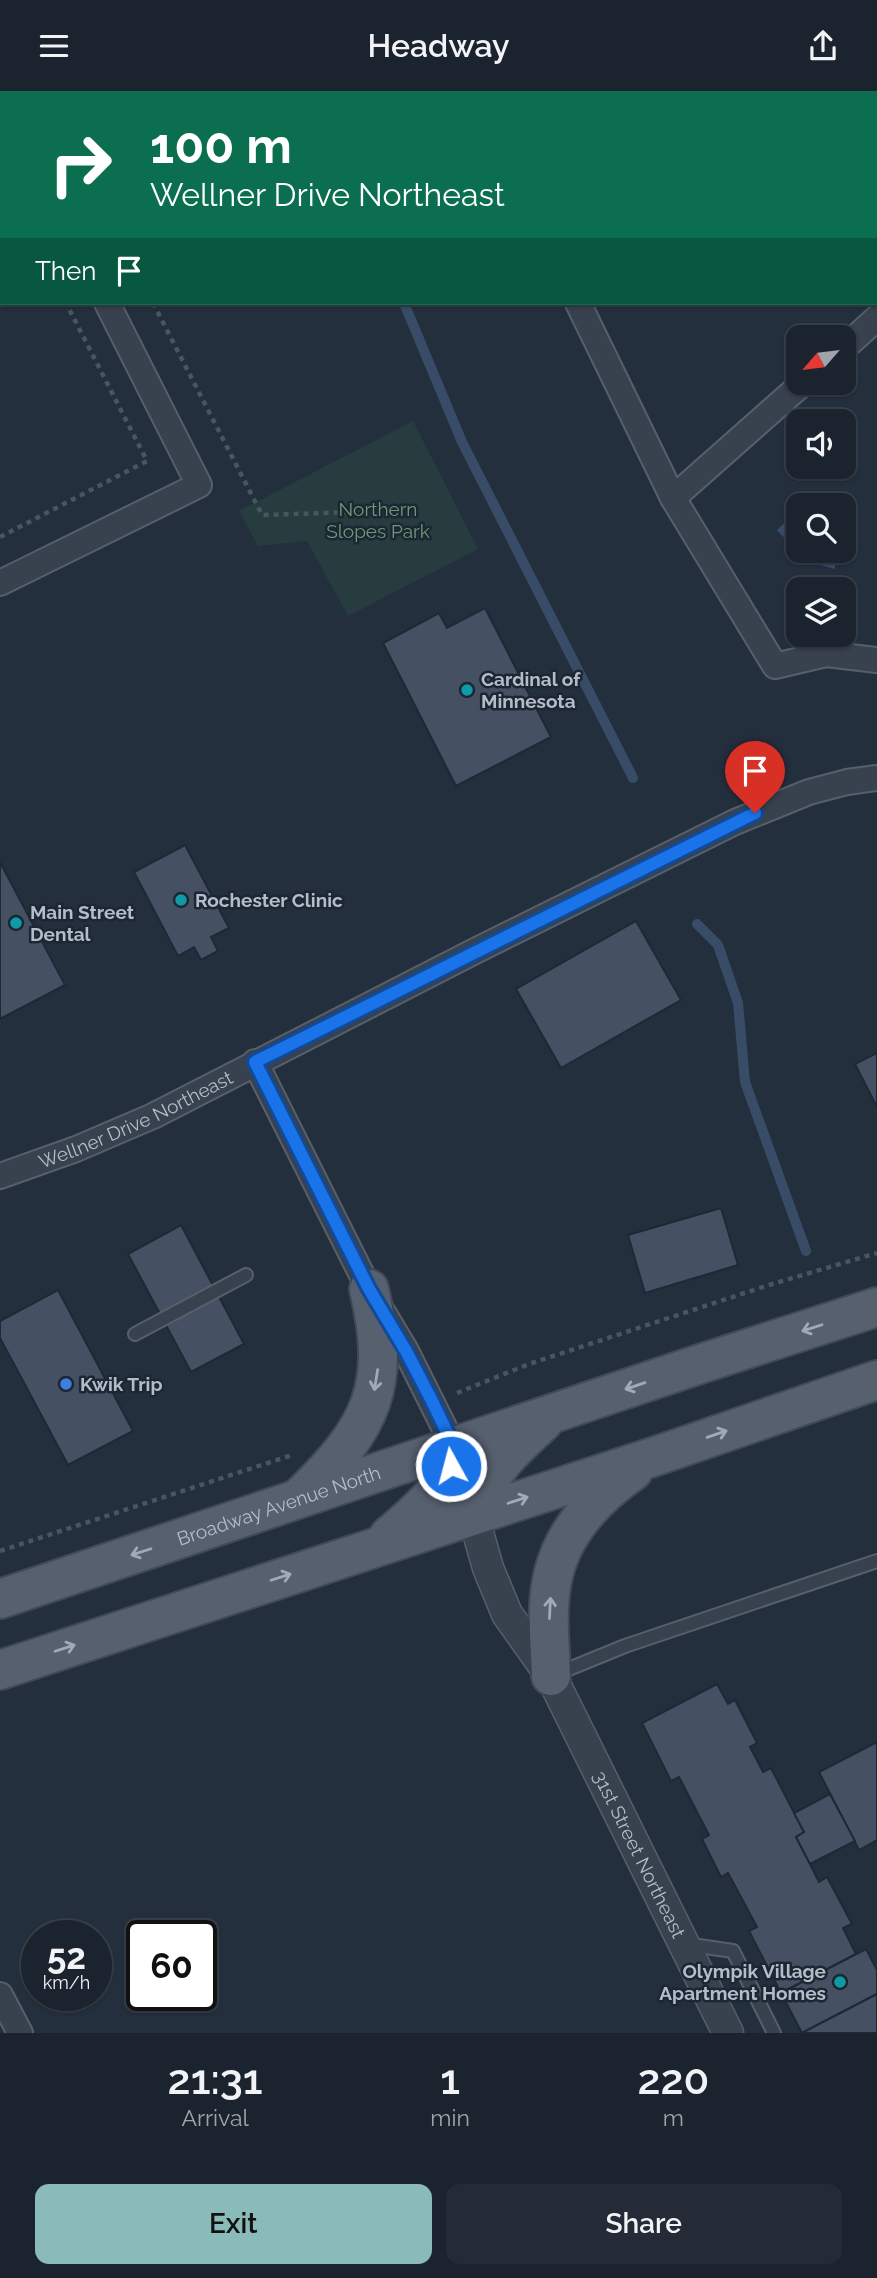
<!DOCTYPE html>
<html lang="en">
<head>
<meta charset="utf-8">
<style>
	body { margin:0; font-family:Raleway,sans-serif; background:#242b36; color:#f1f3f6; height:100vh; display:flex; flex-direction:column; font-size:26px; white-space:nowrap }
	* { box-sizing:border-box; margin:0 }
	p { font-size:23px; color:#a0a4aa }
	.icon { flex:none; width:38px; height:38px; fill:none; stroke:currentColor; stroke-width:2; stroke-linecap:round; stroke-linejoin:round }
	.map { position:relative; height:1942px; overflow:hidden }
	.side { display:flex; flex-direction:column; background:#1b232e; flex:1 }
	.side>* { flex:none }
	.hud { position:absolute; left:0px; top:0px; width:878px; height:214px; box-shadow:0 2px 5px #0004,0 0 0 2px #39404a; background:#0b6e4f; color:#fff; overflow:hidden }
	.needle { width:46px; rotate:242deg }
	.fabs { position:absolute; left:786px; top:234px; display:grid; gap:14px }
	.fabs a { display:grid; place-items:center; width:70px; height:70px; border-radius:14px; background:#1b232e; box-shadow:0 2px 5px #0004,0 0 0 2px #39404a; font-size:35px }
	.speed { position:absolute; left:21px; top:1829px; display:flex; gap:14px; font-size:35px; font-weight:700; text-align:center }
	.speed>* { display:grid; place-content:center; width:91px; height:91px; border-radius:50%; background:#1b232e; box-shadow:0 2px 5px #0004,0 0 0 2px #39404a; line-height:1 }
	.speed small { font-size:18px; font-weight:400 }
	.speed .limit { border:4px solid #111; border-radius:10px; background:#fff; color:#111 }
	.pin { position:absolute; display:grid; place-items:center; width:60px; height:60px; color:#fff; margin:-72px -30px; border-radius:50% 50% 50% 0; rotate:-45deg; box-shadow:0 0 7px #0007 }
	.pin .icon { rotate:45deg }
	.me { position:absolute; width:77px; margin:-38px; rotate:353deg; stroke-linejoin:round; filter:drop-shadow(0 0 5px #0008) }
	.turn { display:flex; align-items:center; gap:24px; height:147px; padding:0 35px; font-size:32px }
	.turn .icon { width:91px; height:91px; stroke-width:2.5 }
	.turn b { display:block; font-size:49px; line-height:60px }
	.then { display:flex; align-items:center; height:66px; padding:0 35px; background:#0003; gap:14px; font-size:26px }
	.eta { display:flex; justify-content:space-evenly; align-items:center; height:119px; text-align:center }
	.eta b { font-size:42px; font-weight:600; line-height:49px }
	.button { display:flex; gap:14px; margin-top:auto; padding:14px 35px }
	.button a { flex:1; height:80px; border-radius:14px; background:#8bbbb9; color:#111; font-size:28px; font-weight:600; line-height:80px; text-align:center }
	.button a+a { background:#242b36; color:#f1f3f6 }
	header { display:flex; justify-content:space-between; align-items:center; height:91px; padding:0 35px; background:#1b232e; font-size:32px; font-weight:600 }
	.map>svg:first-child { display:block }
	.green { fill:#263c3f }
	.water { fill:#394c67 }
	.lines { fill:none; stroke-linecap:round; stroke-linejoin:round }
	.stream { stroke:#394c67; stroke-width:10 }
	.building { fill:#455162; stroke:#1f2835; stroke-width:2 }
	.service-casing { stroke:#565f6c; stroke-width:16 }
	.minor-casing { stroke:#565f6c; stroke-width:28 }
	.tertiary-casing { stroke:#565f6c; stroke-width:33 }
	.primary-casing { stroke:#414a57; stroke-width:42 }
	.path { stroke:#44595c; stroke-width:4.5; stroke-dasharray:5 5; stroke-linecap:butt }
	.service { stroke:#38414e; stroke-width:12 }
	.minor { stroke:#38414e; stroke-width:24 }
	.tertiary { stroke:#38414e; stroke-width:30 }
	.primary { stroke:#56606e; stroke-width:38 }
	.oneway { stroke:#a1aab7 }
	.route-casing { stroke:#114b97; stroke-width:18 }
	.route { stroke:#1a73e8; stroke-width:12 }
	.culture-dot { fill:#0f9aa8; stroke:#1d2633; stroke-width:2.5 }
	.shop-dot { fill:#3f7fe0; stroke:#1d2633; stroke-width:2.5 }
	.labels { text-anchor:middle; stroke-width:5; stroke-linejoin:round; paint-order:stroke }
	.park-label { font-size:19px; fill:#6b9a76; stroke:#1d2633 }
	.poi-label { font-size:19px; font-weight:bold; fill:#b4bcc9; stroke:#1d2633; text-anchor:start }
	.street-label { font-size:19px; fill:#b4bcc9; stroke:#1d2633 }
</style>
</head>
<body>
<header><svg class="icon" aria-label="menu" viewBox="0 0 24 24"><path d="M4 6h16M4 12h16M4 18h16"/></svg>Headway<svg class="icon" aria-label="share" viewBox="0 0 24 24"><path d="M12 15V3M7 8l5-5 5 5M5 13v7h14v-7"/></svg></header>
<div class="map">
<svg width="877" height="1942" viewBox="0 0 877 1942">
	<rect width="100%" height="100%" fill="#242f3e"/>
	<polygon class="green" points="413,330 478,458 348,525 307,450 258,455 239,420"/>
	<polygon class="water" points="794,423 798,425 798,460 835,460 835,478 806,470 777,439"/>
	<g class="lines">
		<g class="stream">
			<polyline points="294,0 295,2"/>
			<polyline points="404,212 462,351 633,687"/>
			<polyline points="697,833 718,854 738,912 745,991 806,1160"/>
		</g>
	</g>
	<g class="building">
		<polygon points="485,517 551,646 456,695 383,552 439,522 447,537"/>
		<polygon points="185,754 229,837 211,846 218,860 201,869 194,856 178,865 134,781"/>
		<polygon points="0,771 65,894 0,928"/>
		<polygon points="636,830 681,909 561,977 516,898"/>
		<polygon points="877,962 877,1016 855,973"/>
		<polygon points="721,1117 738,1174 645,1202 628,1144"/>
		<polygon points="181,1134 244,1253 191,1281 128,1163"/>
		<polygon points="58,1199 133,1340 68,1374 0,1247 0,1230"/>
		<polygon points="717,1593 728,1613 735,1609 757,1652 750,1656 763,1681 771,1677 804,1741 796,1746 810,1773 819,1791 827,1786 852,1833 843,1837 856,1863 781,1902 749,1840 757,1836 728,1782 721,1786 702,1748 709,1744 679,1686 671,1690 642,1632"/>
		<polygon points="877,1651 877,1749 859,1759 819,1681"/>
		<polygon points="830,1703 855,1750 810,1773 796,1746 804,1741 794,1722"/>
		<polygon points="866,1858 877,1879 877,1903 802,1942 781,1902"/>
		<polygon points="877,1903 877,1942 802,1942"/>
	</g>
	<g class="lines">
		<defs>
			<g id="service">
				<polyline points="135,1243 246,1184"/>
				<polyline points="554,1584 625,1555 877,1470"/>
				<polyline points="685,1853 733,1860 774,1942"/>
			</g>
			<g id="minor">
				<polyline points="0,0 2,3"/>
				<polyline points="502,0 503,2"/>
				<polyline points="578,212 673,407 803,292"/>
				<polyline points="844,257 877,227"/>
				<polyline points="673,407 775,575 826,563 877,569"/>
				<polyline points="0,492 199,394 107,212"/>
				<polyline points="255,971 369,1198 406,1260 454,1356"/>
				<path id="s1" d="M0 1085 76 1058 153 1025 477 859 735 731 809 701 847 691 877 687"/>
				<polyline points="0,1904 20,1942"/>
			</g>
			<g id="tertiary">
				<path id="s2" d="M473 1424 488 1477 507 1523 551 1585 728 1942"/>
			</g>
			<g id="primary">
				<path d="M302 1404C372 1336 392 1295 369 1198"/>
				<path d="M473 1424C489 1380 509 1362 543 1331"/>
				<path d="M389 1445C419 1419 448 1398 454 1356"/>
				<path id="s3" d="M0 1508 700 1273 877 1216"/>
				<polyline points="0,1579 653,1366 877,1289"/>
				<path d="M551 1585C550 1552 545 1514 554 1481 565 1438 597 1405 633 1380"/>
			</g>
		</defs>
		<use href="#service" class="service-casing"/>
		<use href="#minor" class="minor-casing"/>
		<use href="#tertiary" class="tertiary-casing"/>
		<use href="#primary" class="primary-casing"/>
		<g class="path">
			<polyline points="45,0 46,2"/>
			<polyline points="0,82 2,85"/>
			<polyline points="153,212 262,424 355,421"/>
			<polyline points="0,446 147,370 66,212"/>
			<polyline points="457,1302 529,1273 769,1194 877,1162"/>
			<polyline points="0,1460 292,1364"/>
		</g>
		<use href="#service" class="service"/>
		<use href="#minor" class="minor"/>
		<use href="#tertiary" class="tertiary"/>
		<use href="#primary" class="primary"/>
	</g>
	<defs><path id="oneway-shaft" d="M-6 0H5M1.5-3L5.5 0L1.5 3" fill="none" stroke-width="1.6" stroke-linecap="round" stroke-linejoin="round" transform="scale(1.75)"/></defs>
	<g class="oneway">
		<use href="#oneway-shaft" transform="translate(812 1237) rotate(162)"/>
		<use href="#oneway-shaft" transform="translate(376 1289) rotate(99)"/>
		<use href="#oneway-shaft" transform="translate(635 1295) rotate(161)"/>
		<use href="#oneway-shaft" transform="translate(717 1343) rotate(-19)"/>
		<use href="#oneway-shaft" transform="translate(518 1409) rotate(-18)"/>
		<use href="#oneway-shaft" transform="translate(141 1461) rotate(162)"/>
		<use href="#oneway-shaft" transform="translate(281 1486) rotate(-18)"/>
		<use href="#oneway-shaft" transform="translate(550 1517) rotate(-87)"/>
		<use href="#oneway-shaft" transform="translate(65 1557) rotate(-18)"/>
	</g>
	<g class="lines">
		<defs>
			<polyline id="route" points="451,1375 454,1356 432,1310 406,1260 369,1198 255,971 755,722"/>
		</defs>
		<use href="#route" class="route-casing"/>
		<use href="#route" class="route"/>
	</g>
	<g class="culture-dot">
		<circle cx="467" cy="599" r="7"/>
		<circle cx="181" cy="809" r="7"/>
		<circle cx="16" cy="832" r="7"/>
		<circle cx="840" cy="1891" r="7"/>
	</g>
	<circle class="shop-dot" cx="66" cy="1293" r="7"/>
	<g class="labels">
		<g class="park-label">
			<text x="378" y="425">Northern<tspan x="378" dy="22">Slopes Park</tspan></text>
		</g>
		<g class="poi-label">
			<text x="481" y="595">Cardinal of<tspan x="481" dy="22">Minnesota</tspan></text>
			<text x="195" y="816">Rochester Clinic</text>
			<text x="30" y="828">Main Street<tspan x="30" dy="22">Dental</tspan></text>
			<text x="80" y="1300">Kwik Trip</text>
			<text x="826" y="1887" text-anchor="end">Olympik Village<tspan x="826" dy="22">Apartment Homes</tspan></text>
		</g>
		<g class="street-label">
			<text dy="7" stroke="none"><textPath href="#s1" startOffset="147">Wellner Drive Northeast</textPath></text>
			<text dy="7" stroke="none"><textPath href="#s3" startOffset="294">Broadway Avenue North</textPath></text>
			<text dy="7" stroke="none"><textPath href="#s2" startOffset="380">31st Street Northeast</textPath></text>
		</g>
	</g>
</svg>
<div class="fabs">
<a><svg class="needle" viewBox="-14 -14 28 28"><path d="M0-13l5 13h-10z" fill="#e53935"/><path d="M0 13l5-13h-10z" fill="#a0a4aa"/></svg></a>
<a><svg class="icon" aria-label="sound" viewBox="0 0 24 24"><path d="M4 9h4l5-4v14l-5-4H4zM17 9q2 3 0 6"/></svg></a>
<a><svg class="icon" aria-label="search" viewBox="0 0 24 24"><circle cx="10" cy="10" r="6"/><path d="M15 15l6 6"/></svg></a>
<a><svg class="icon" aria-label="layers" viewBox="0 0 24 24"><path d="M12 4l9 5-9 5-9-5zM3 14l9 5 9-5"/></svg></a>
</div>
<div class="speed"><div>52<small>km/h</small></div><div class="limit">60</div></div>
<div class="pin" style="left:755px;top:722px;background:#d93025"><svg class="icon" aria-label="arrive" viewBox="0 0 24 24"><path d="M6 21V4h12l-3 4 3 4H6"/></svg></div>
<svg class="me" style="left:451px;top:1375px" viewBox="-20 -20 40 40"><circle r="17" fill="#1a73e8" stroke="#fff" stroke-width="3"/><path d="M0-11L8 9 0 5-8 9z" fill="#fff"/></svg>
<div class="hud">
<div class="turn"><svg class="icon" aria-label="right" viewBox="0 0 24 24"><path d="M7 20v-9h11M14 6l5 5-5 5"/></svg><div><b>100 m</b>Wellner Drive Northeast</div></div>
<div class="then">Then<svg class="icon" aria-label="arrive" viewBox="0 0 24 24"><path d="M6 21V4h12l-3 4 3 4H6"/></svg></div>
</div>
</div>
<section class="side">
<div class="eta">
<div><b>21:31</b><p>Arrival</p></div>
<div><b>1</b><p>min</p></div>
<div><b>220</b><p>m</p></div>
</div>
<div class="button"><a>Exit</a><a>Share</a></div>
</section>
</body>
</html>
